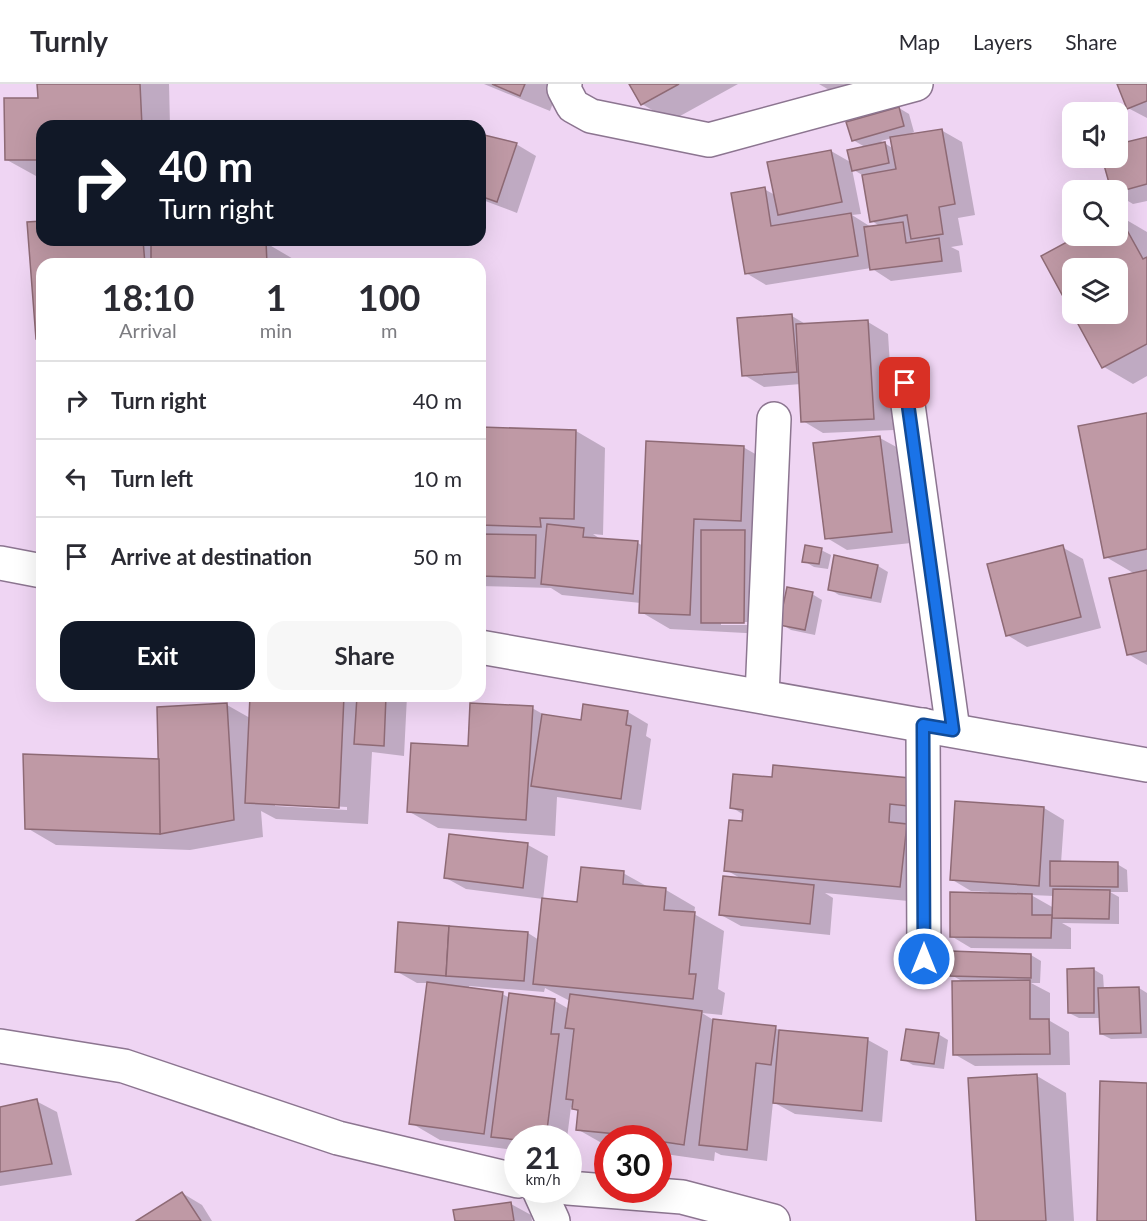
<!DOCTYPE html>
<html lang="en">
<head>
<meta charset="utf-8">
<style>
	body { margin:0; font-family:Lato,sans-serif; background:#f7f7f7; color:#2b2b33; height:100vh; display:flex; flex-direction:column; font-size:22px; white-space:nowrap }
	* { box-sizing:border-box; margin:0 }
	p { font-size:20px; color:#7c7c81 }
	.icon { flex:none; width:33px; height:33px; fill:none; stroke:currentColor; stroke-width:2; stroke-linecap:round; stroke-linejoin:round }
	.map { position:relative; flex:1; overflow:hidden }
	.drawer { position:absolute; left:36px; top:174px; width:450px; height:444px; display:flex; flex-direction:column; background:#fff; border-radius:18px; box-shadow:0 6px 24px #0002 }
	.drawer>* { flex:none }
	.top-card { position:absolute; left:36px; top:36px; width:450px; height:126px; border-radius:18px; box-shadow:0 6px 24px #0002; background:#111827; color:#fff; overflow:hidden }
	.fabs { position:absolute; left:1062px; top:18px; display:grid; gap:12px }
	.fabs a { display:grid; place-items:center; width:66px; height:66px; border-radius:12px; background:#fff; box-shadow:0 6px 24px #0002; font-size:30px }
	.speed { position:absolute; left:504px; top:1041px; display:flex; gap:12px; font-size:30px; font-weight:700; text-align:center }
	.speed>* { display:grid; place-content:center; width:78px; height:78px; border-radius:50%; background:#fff; box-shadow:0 6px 24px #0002; line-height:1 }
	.speed small { font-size:15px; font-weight:400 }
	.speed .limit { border:9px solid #d22; background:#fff; color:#111 }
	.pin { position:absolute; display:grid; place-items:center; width:51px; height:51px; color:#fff; margin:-26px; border-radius:12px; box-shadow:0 3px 9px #0006 }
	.me { position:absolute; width:66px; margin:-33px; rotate:0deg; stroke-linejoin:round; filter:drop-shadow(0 0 4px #0008) }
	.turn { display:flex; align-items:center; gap:21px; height:126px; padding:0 24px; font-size:27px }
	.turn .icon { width:78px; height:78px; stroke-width:2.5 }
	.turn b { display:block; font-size:42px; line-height:51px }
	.eta { display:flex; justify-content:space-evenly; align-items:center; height:102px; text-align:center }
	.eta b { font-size:36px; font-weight:700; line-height:42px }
	.primary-button { display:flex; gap:12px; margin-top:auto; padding:12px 24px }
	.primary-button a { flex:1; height:69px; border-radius:18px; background:#111827; color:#fff; font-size:24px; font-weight:700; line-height:69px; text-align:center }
	.primary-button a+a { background:#f7f7f7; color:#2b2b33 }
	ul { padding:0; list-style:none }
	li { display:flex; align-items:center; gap:18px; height:78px; padding:0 24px; border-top:2px solid #e1e1e2 }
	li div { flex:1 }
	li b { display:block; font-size:22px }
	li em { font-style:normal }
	header { display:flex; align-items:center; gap:36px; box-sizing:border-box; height:84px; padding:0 30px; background:#fff; border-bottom:2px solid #e1e1e2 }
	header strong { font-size:28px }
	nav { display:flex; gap:33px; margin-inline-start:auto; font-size:21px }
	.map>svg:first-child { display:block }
	.shadow { fill:#0003; fill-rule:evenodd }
	.building { fill:#bf99a5; stroke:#8e6a75; stroke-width:1.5; fill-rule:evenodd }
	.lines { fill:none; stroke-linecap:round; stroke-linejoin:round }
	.minor-casing { stroke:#8c7590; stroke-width:36 }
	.minor { stroke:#fff; stroke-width:33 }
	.route-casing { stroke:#114b97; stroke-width:15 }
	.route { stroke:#1a73e8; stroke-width:10 }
</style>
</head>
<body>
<header>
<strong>Turnly</strong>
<nav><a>Map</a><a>Layers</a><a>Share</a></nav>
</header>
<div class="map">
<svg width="1147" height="1137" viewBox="0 0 1147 1137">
	<rect width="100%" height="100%" fill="#efd5f3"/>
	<g class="shadow">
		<polygon points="39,0 169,0 170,42 42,42 42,116 41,92 36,92 7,76 39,15"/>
		<polygon points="484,0 560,0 550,27"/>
		<polygon points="631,0 738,0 671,37 642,20"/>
		<polygon points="819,0 856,0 836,10"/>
		<polygon points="1119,0 1147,0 1147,34 1128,24"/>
		<path d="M899 24 909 30 914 48 905 52 941 46 962 58 975 131 958 134 963 161 951 163 959 167 962 188 891 197 871 184 766 201 746 189 764 105 775 111 831 67 852 79 865 63 853 56ZM892 54 894 65 881 57ZM852 85 864 92 872 137 881 143H871L852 131 861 130Z"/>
		<polygon points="480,51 516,60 536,72 517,129 480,115"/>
		<polygon points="1147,55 1147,117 1133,120 1118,111 1118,106 1112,106 1104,74 1118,74 1118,62"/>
		<polygon points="1118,131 1147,148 1147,292 1133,300 1104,283 1074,230 1118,230 1118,184 1072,184 1072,227 1043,173 1081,152 1118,152"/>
		<polygon points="42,139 42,156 266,159 295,176 295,180 42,180 42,257 38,254"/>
		<polygon points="792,232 807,241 868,238 888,250 894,346 823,349 803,337 801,300 764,303 744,291"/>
		<polygon points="1147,330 1147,581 1128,570 1135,490 1106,473"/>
		<path d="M480 344 576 347 605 364 603 451 593 450 602 456 638 459 643 462 743 363 773 380 770 453 752 452 765 459 764 550 670 545 641 528V519L562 511 551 504 480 502V451H483L480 450ZM721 538H752V541H721Z"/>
		<polygon points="880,354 900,365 911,459 847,466 827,454"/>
		<polygon points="1062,463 1083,475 1101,544 1027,563 1007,551"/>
		<polygon points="821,466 831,471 828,485 814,483 804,477"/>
		<polygon points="836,473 878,482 888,488 881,519 839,511 829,505"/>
		<polygon points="812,510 822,516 815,551 791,546 781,540"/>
		<path d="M251 612H407L404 672 372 668 368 740 276 735 261 727 263 753 190 766 56 761 27 744 160 676 227 621 250 634ZM275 719 347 723V726L275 722Z"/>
		<polygon points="532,624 548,633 582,638 628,628 648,640 646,652 651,655 641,726 557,713 555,752 438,744 408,727 469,664"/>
		<polygon points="773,695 909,696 929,819 825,809 833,814 830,851 741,842 721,831 742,795 726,786 744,731 731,723"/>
		<path d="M1044 724 1064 736 1061 779 1117 780 1127 786 1128 808H1110L1119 813V840L1062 839 1071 844V865L971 864 951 852 989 808 971 807 951 795ZM1031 811 1054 812V824Z"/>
		<path d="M450 751 528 761 548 772 543 816 579 819 623 789 650 804 666 806 695 823 694 830 724 847 718 905 725 909 722 931 702 929 715 937 775 944 783 948 868 956 888 967 882 1038 795 1030 773 1018 767 1077 721 1071 715 1068 714 1077 658 1069V1054H608L607 1062 577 1045 579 1028 571 1023 567 1054H518V1064L513 1066 440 1056 411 1039 428 899H417L396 887 528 849 539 856 543 815 466 805 446 794ZM469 902 544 908 545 904 570 917 569 925 555 917 510 911V914L502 910 469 905Z"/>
		<polygon points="1031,871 1041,877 1040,899 1031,899 1050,909 1050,937 1069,948 1070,981 975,982 954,970 964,898 951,891"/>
		<polygon points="1093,885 1103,891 1104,906 1139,904 1147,909 1147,954 1111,955 1101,950 1101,934 1079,934 1069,929"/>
		<polygon points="938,950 948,956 944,985 913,981 903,975"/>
		<polygon points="1037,992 1066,1009 1074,1137 978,1137"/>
		<polygon points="36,1017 57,1028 72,1091 0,1102 0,1025"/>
		<polygon points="182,1109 202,1121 212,1137 139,1137"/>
		<polygon points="511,1120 531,1131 532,1137 456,1137"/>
	</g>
	<g class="building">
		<polygon points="37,0 140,0 142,42 42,42 42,117 40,76 5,76 4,14 38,14"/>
		<polygon points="492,0 525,0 520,12"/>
		<polygon points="629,0 679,0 641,21"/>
		<polygon points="1117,0 1147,0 1147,17 1127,25"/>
		<polygon points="899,23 904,42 852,57 846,38"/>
		<polygon points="942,45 955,120 939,123 943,150 911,155 907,131 870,138 862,91 896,85 890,53"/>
		<polygon points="480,50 517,59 497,118 480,112"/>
		<polygon points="1147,53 1147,100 1118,108 1111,106 1102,74 1118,74 1118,60"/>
		<polygon points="885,58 889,79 852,87 847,66"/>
		<polygon points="831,66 842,118 778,131 767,78"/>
		<polygon points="765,103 771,142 851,129 858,172 745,190 731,109"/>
		<path d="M1118 130 1143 175 1147 173V260L1102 284 1041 172 1078 152H1118ZM1072 184H1118V230H1072Z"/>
		<polygon points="42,137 42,156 143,156 145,180 42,180 42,255 36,255 27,138"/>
		<polygon points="903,138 906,159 939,154 942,177 870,186 864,143"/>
		<polygon points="151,157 266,157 267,180 151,180"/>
		<polygon points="792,230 797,288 742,292 737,234"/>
		<polygon points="868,236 874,335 801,338 796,240"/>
		<polygon points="1147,329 1147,465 1104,474 1078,342"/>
		<polygon points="480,343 576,346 574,435 540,434 541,443 480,441"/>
		<polygon points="880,352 892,448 825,455 813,359"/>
		<polygon points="646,357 744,362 741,437 694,435 690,531 639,529"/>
		<polygon points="547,440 584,444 583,453 638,457 633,510 541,500"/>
		<polygon points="701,446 745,446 744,539 701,539"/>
		<polygon points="480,450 536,451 535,494 480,492"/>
		<polygon points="805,461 822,464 819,480 802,478"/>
		<polygon points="1063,461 1081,533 1006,552 987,480"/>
		<polygon points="834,471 878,481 871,514 828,506"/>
		<polygon points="1147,486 1147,567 1127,571 1109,494"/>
		<polygon points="787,503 813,508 805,546 779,541"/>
		<polygon points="250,612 344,612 339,724 245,719"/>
		<polygon points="357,612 386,612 384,662 354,660"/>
		<polygon points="227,619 234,736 160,750 157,623"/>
		<polygon points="470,619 533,622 526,736 407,728 411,659 468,662"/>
		<polygon points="583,620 628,627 626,641 631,642 621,715 531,702 542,630 581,636"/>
		<polygon points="23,670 159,675 160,750 25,745"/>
		<polygon points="773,681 910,694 908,722 890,720 889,738 907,740 900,803 724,787 729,736 742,737 743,726 730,724 733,690 772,693"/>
		<polygon points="955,717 1044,723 1039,802 950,796"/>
		<polygon points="449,750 528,759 523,804 444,794"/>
		<polygon points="1050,777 1118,778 1118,803 1050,802"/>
		<polygon points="581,783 624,787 623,800 666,804 664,826 695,828 689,890 696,890 693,915 533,900 542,814 577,818"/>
		<polygon points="723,792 814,801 810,840 719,831"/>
		<polygon points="1053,805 1110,806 1109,835 1052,834"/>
		<polygon points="950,808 1032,810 1032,831 1052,831 1051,854 950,853"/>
		<polygon points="398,838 449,842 446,892 395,888"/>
		<polygon points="449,842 528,848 524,897 446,892"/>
		<polygon points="950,867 1031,870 1031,894 950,892"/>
		<polygon points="1094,884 1094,929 1068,929 1067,885"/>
		<polygon points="1030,896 1030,935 1049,935 1050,970 953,971 952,897"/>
		<polygon points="427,898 503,908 484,1050 409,1040"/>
		<polygon points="1139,903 1141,949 1100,950 1098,904"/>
		<polygon points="509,909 555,915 551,950 559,950 546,1054 518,1056 491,1053"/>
		<polygon points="570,910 702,927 684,1061 658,1057 658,1054 576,1046 578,1026 572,1025 573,1016 566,1015 574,945 565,944"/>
		<polygon points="713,935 776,942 771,981 756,979 747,1066 699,1061"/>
		<polygon points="906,945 939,949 934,980 901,976"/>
		<polygon points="779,946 868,954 862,1027 773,1019"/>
		<polygon points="1037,990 1046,1137 976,1137 968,994"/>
		<polygon points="1100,997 1147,999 1147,1137 1097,1137"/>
		<polygon points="37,1015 52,1080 0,1088 0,1023"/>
		<polygon points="182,1108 201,1137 136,1137"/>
		<polygon points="511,1118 514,1137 455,1137 453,1126"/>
	</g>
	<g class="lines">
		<defs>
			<g id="minor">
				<polyline points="565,0 564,5 573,22 591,32 709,56 916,0"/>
				<polyline points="905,299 953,646"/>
				<polyline points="0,479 42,487"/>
				<polyline points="480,563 1147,681"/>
				<polyline points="762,612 774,335"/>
				<polyline points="923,641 924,875"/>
				<polyline points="0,962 124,982 338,1054 518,1097"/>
				<polyline points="568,1104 682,1113 773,1137"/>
				<polyline points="539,1106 553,1137"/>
			</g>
		</defs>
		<use href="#minor" class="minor-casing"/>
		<use href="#minor" class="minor"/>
	</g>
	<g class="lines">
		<defs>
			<polyline id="route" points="905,299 953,646 923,641 924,875"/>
		</defs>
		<use href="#route" class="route-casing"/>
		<use href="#route" class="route"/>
	</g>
</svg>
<div class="fabs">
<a><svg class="icon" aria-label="sound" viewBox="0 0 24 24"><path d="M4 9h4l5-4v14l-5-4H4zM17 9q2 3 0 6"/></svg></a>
<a><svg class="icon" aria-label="search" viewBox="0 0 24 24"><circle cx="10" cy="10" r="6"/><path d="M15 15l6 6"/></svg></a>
<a><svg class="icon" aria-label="layers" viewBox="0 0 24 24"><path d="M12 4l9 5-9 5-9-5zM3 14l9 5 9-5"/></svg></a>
</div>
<div class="speed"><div>21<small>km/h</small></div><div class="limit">30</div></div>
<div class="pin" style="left:905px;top:299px;background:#d93025"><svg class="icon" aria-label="arrive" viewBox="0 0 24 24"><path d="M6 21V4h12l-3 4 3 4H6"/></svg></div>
<svg class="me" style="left:924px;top:875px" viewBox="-20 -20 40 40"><circle r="17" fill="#1a73e8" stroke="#fff" stroke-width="3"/><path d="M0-11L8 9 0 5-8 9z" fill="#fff"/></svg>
<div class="top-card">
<div class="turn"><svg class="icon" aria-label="right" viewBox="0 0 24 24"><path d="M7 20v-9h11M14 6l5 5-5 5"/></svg><div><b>40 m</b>Turn right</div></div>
</div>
<section class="drawer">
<div class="eta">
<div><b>18:10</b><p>Arrival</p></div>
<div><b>1</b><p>min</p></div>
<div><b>100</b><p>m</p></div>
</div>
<ul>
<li><svg class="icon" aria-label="right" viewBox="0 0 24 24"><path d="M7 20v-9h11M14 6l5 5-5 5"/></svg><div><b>Turn right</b></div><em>40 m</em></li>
<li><svg class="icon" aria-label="left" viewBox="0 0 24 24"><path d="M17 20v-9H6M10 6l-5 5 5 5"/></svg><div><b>Turn left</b></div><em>10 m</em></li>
<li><svg class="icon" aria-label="arrive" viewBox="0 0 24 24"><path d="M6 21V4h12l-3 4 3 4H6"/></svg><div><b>Arrive at destination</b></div><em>50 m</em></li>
</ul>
<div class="primary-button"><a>Exit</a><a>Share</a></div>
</section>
</div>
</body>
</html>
